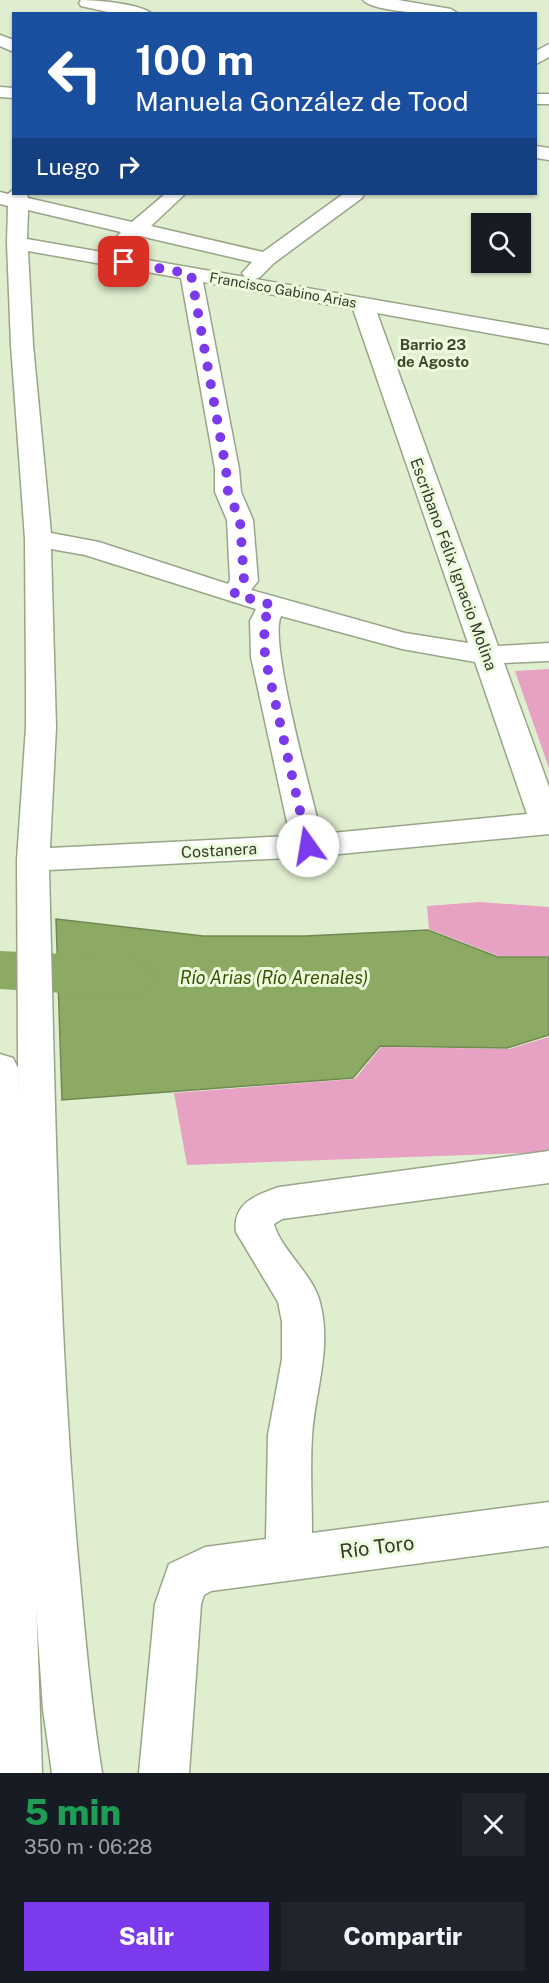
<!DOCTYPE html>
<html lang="es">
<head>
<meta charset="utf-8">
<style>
	body { margin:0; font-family:"Public Sans",sans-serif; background:#20242c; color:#f1f3f6; height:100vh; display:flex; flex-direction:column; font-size:22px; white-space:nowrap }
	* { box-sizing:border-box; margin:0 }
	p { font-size:20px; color:#9ea1a6 }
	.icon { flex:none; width:33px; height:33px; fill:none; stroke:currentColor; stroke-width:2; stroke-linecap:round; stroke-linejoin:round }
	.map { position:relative; height:1773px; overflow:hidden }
	.details { display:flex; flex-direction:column; background:#171b24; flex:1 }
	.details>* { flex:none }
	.hud { position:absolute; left:12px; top:12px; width:525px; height:183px; border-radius:0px; box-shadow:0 2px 4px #0004; background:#1a4fa0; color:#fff; overflow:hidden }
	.buttons { position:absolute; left:471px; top:213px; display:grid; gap:12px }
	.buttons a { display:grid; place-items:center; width:60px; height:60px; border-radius:0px; background:#171b24; box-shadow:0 2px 4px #0004; font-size:30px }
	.pin { position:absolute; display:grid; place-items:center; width:51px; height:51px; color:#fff; margin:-26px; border-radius:12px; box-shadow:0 3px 9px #0006 }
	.me { position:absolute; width:66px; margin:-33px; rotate:347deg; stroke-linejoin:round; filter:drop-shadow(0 0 4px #0008) }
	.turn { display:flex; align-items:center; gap:21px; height:126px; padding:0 24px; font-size:27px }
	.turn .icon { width:78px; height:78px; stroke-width:2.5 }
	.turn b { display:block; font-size:42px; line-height:51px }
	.then { display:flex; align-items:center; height:57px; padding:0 24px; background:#0003; gap:12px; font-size:22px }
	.round { display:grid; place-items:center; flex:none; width:63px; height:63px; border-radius:0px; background:#20242c }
	.headline { display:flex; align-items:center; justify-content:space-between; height:102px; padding:0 24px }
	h1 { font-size:36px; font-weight:800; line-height:45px; color:#1e9e55 }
	.cta { display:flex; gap:12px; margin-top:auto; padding:12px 24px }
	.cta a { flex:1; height:69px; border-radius:0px; background:#7c3aed; color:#fff; font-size:24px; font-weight:800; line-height:69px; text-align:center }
	.cta a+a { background:#20242c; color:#f1f3f6 }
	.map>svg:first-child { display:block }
	.green { fill:#e6a1c3 }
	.water { fill:#8caa63; stroke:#728853; stroke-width:1.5 }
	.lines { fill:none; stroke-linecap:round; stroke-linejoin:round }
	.river { fill:#8caa63; fill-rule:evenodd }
	.minor-casing { stroke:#98a588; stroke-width:3 }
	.highway-casing { stroke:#98a588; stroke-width:3 }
	.minor { fill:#fff; fill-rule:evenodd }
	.highway { fill:#fff; fill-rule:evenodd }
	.route { stroke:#7c3aed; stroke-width:10; stroke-dasharray:0 18 }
	.labels { text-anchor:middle; stroke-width:6; stroke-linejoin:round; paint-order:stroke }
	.far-street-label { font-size:14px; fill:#353a2e; stroke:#edfbdd }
	.far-neighbourhood-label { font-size:15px; font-weight:bold; fill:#3c472e; stroke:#edfbdd }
	.street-label { font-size:16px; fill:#353a2e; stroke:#edfbdd }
	.water-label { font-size:18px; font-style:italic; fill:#395300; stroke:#edfbdd }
	.near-street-label { font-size:20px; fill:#353a2e; stroke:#edfbdd }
</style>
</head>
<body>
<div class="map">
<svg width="549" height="1773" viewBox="0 0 549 1773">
	<rect width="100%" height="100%" fill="#e0eed0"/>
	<g class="green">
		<polygon points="549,669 549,768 515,671"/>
		<polygon points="479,902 549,907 549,956 499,956 429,929 427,906"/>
		<polygon points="549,1037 549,1152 187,1165 174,1093 355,1079 381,1047 509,1049"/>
	</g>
	<polygon class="water" points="56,919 203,936 305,936 428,930 498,957 549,957 549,1035 507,1048 380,1046 353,1078 62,1100"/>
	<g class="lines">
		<polygon class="river" points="0,951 128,957 147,963 155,977 147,991 128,997 0,989"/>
		<defs>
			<g id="minor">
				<path d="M81 0C96 0 142 4 152 14H117L81 6 79 3Z"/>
				<path d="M363 0H398L451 9 459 14C440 14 374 13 363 0Z"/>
				<polygon points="0,35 14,40 14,52 0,46"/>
				<polygon points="549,44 549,57 536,64 536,51"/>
				<polygon points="0,87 14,88 14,98 0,97"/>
				<rect x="536" y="94" width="13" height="10"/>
				<polygon points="536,146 549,148 549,160 536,158"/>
				<path d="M14 189V194H27L28 198 132 222 165 194H185L151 226 263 252 343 194H364L362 198 274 263 260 277 255 279 549 330V344L377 313 498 646 549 643V661L504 663 549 787V834L308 857 49 870C55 1096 58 1322 77 1547 84 1623 90 1698 102 1773H52L43 1709 26 1464 19 1253 17 860 26 727V686L25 539 11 345 7 243 8 206 0 204V192L8 194ZM28 210 121 232 114 240 117 244C128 247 132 243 140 236L252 262 242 273 245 277 27 239ZM28 251 181 278 215 469V492L227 520 230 580 228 584 99 542 51 533 33 345ZM203 282 353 309 468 643 405 633 251 590 258 581 253 520 241 492 239 469ZM51 549 85 555 256 609 250 621 251 657 290 836 50 848 56 727ZM281 616 402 649 475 662 527 814 321 834C313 798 268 641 281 616Z"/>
				<path d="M549 1151V1183L282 1219 274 1224C280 1248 311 1273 319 1299 333 1346 315 1390 312 1436 310 1468 312 1501 312 1533L549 1502V1546L211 1591 204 1595 201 1604 189 1773H139L155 1604 169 1564 205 1547 266 1539 268 1435 282 1359V1322L278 1302 236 1232C232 1203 256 1195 279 1187Z"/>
			</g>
			<polygon id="highway" points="0,1054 13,1058 18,1068 42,1773 0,1773"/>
		</defs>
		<use href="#minor" class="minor-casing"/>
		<use href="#highway" class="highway-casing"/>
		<use href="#minor" class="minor"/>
		<use href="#highway" class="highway"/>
	</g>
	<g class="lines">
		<polyline class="route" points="124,262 191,274 226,469 228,492 240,520 244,581 234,594 272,605 264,621 265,657 308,846"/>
	</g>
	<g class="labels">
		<g class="far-street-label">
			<text transform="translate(283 290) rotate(10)" y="5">Francisco Gabino Arias</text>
		</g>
		<g class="far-neighbourhood-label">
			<text x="433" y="350">Barrio 23<tspan x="433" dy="17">de Agosto</tspan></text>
		</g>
		<g class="street-label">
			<text transform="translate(454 564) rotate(70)" y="6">Escribano Félix Ignacio Molina</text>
			<text transform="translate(219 850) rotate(-3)" y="6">Costanera</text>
		</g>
		<g class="water-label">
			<text x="274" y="984">Río Arias (Río Arenales)</text>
		</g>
		<g class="near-street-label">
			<text transform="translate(377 1547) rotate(-7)" y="7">Río Toro</text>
		</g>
	</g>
</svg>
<div class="buttons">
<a><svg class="icon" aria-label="search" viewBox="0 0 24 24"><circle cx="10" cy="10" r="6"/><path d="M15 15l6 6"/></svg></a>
</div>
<div class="pin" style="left:124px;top:262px;background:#d93025"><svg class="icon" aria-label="arrive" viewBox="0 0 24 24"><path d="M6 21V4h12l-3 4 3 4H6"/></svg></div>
<svg class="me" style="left:308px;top:846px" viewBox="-20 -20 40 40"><circle r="19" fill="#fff"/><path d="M0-13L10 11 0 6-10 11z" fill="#7c3aed"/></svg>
<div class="hud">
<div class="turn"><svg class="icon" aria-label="left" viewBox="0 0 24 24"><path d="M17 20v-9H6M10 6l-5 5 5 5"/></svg><div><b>100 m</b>Manuela González de Tood</div></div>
<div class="then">Luego<svg class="icon" aria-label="right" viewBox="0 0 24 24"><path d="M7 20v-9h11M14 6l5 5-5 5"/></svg></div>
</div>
</div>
<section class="details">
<div class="headline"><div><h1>5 min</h1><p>350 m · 06:28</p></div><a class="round"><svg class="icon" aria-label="close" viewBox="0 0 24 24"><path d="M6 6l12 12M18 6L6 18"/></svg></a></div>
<div class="cta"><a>Salir</a><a>Compartir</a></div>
</section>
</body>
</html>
